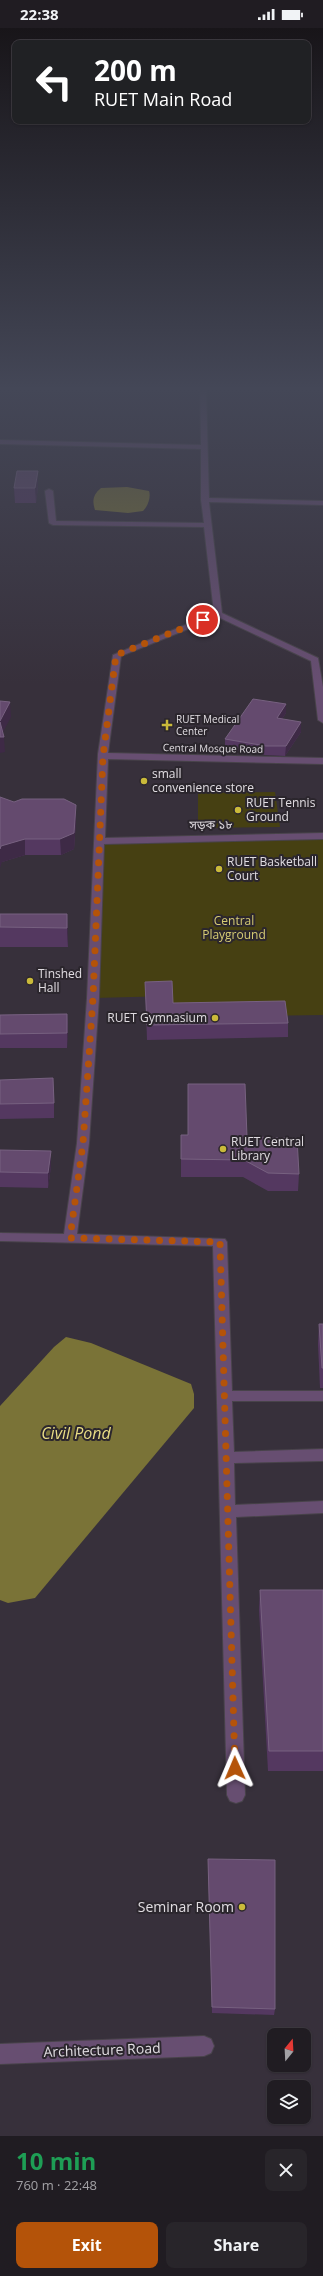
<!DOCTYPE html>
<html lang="en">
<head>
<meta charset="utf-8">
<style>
	body { margin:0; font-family:"Open Sans","Noto Sans Bengali",sans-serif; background:#28252a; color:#f1f3f6; height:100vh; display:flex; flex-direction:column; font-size:15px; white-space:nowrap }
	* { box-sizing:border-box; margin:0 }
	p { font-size:13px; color:#a2a1a5 }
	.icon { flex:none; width:22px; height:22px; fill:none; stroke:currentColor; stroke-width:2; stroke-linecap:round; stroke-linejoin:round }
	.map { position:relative; height:2108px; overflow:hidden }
	.drawer { display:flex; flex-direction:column; background:#201c22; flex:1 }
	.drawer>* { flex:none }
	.guide { position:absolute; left:12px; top:12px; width:299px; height:84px; border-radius:8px; box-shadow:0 1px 3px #0004,0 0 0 1px #3d3a40; background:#202124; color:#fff; overflow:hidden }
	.needle { width:26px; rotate:18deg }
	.fabs { position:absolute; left:267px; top:2000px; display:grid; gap:8px }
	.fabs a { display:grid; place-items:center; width:44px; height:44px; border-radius:8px; background:#201c22; box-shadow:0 1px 3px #0004,0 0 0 1px #3d3a40; font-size:20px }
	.pin { position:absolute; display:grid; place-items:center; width:34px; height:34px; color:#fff; margin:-17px; border:2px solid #fff; border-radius:50%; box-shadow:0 1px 4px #0007 }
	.me { position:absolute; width:44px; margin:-22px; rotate:359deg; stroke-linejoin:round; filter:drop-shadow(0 0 3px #0008) }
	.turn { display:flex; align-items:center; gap:14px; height:84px; padding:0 16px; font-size:18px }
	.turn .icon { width:52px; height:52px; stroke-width:2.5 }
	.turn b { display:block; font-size:28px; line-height:34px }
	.round { display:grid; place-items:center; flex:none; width:42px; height:42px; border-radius:8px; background:#28252a }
	.summary { display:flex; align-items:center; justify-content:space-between; height:68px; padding:0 16px }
	h1 { font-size:24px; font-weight:700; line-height:30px; color:#1e9e55 }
	.button { display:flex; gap:8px; margin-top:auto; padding:8px 16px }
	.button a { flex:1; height:46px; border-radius:8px; background:#b45309; color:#fff; font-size:16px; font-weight:700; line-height:46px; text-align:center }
	.button a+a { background:#28252a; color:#f1f3f6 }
	.status { display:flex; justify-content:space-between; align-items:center; height:28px; padding:0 20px; background:#201c22; direction:ltr }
	.status svg { height:11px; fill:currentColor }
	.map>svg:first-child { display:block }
	.built { fill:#37303b; fill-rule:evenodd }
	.green { fill:#464012 }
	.water { fill:#7a7337 }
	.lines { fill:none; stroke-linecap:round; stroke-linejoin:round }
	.street-casing { stroke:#48434a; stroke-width:2 }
	.street { fill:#674e71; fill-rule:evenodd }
	.wall { fill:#543860 }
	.shaded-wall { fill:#3e2a46 }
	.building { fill:#644a6e; stroke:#776180 }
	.route { stroke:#b45309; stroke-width:7; stroke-dasharray:0 12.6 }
	.poi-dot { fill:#caba3a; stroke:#2b262d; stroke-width:1.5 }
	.labels { text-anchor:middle; stroke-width:4; stroke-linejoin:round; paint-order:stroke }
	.far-poi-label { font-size:10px; fill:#e0dce1; stroke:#2b262d; text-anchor:start }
	.far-street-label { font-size:10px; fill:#e0dce1; stroke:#2b262d }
	.poi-label { font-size:12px; fill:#e0dce1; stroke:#2b262d; text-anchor:start }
	.street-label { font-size:12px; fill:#e0dce1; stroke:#2b262d }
	.park-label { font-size:12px; fill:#d6cb73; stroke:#2b262d }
	.near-poi-label { font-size:14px; fill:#e0dce1; stroke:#2b262d; text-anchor:end }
	.near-street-label { font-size:14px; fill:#e0dce1; stroke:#2b262d }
	.near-water-label { font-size:16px; font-style:italic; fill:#e9dd85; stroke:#2b262d }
</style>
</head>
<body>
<div class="status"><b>22:38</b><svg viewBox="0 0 49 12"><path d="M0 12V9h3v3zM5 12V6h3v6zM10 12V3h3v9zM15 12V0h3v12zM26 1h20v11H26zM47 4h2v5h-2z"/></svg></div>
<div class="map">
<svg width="323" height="2108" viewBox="0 0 323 2108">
	<rect width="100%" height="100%" fill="#2b262d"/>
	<path class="built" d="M0 360H323V2108H0ZM274 2007H304V2037H274ZM274 2059H304V2089H274Z"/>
	<g class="green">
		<polygon points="275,764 280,799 198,800 198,765"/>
		<polygon points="323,812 323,987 173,989 172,968 93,970 99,813"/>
	</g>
	<g class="water">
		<path d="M127 459 149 463C151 469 148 478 143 483L128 485 95 482C92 472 93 467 101 460Z"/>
		<polygon points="66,1309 91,1315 191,1356 194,1366 194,1380 35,1570 8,1575 0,1572 0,1378 54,1319"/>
	</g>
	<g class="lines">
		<defs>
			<g id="street">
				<polygon points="200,360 206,360 209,470 323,473 323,477 209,474 222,585 318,630 323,659 323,695 318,692 311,633 218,589 121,628 108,725 323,730 323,736 108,731 105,810 323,805 323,811 104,816 99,970 89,1115 77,1206 225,1211 227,1214 232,1363 323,1363 323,1373 232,1373 234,1424 323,1421 323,1433 234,1435 235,1477 323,1473 323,1485 236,1489 245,1767 242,1773 236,1775 230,1773 227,1767 213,1218 0,1213 0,1205 64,1206 77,1115 87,970 98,726 113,627 214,585 204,499 53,497 49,495 45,463 49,461 53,463 56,493 204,495 201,472 201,421 0,416 0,412 201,417"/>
				<polygon points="204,2008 211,2011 214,2018 211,2025 204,2028 0,2036 0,2016"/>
			</g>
		</defs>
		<use href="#street" class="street-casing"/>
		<use href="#street" class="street"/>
	</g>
	<g class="wall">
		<polygon points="38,458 36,475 15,475 14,460"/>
		<polygon points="286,676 286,685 282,691 301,704 285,728 265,727 225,721 225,711"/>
		<polygon points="14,774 76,793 74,821 61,827 25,827 2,834"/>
		<polygon points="0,886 67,886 68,919 0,919"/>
		<polygon points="145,954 173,975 288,995 288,1009 147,1012"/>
		<polygon points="67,986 68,1001 67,1020 0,1020 0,987"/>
		<polygon points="0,1052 54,1065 54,1090 0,1091"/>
		<polygon points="181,1107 247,1109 299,1146 298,1163 268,1163 243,1149 181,1149"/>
		<polygon points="0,1122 51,1123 51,1138 48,1160 0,1159"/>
		<polygon points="319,1296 323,1296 323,1360 320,1360 318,1316"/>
		<polygon points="260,1562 323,1562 323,1743 268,1743 259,1582"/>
		<polygon points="208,1831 275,1981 274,1987 212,1985"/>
	</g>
	<g class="shaded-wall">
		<polygon points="38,443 38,458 36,475 35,460"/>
		<polygon points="10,674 11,689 1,708 0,693"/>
		<polygon points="286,676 286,685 276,700 277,690"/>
		<polygon points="301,694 301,704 285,728 286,718"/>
		<polygon points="0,709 4,709 5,724 0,725"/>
		<polygon points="76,777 76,793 74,821 61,827 60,811"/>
		<polygon points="25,811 25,827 2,834 0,840 0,821 1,818"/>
		<polygon points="67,886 68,905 68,919 67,900"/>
		<polygon points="67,986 68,1001 67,1020"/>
		<polygon points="51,1123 51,1138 48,1160 48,1145"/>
	</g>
	<g class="building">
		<polygon points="17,443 38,443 35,460 14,460"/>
		<polygon points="253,671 286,676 277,690 301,694 286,718 266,718 225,711"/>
		<polygon points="0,673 10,674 0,693"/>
		<polygon points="0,694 4,709 0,709"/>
		<polygon points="0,769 14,774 22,771 64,771 76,777 74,805 60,811 25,811 1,818 0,821"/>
		<polygon points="0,886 67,886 67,900 0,899"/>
		<polygon points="172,953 173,975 285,973 288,995 147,997 145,954"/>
		<polygon points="67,986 67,1005 0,1006 0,987"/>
		<polygon points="53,1050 54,1075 0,1076 0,1052"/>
		<polygon points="188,1056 245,1056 247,1109 297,1110 299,1146 268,1145 244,1132 181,1131 181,1107 188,1107"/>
		<polygon points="0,1122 51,1123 48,1145 0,1144"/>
		<polygon points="319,1296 323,1296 323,1340 322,1340"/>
		<polygon points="260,1562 323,1562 323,1723 269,1723"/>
		<polygon points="208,1831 275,1832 275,1981 212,1979"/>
	</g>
	<linearGradient id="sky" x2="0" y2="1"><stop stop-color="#181519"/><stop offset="0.55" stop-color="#444757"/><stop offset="1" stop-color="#444757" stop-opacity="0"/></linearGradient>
	<rect width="323" height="656" fill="url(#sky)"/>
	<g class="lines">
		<polyline class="route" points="203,592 116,627 103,728 93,970 83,1115 70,1210 220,1214 235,1740"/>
	</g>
	<g class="poi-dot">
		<path d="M165 691h4v4h4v4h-4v4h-4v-4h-4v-4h4z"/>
		<circle cx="144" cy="753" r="4"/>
		<circle cx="238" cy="782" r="4"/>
		<circle cx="219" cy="841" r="4"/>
		<circle cx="30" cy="953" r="4"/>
		<circle cx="215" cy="990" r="4"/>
		<circle cx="223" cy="1121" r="4"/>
		<circle cx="242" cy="1879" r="4"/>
	</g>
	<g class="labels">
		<g class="far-poi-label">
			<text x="176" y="695">RUET Medical<tspan x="176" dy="12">Center</tspan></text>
		</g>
		<g class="far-street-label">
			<text transform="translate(213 720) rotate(1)" y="4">Central Mosque Road</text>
		</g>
		<g class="poi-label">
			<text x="152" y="750">small<tspan x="152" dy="14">convenience store</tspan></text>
			<text x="246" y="779">RUET Tennis<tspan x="246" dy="14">Ground</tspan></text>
			<text x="227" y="838">RUET Basketball<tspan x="227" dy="14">Court</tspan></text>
			<text x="38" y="950">Tinshed<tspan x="38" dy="14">Hall</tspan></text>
			<text x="207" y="994" text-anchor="end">RUET Gymnasium</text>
			<text x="231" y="1118">RUET Central<tspan x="231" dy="14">Library</tspan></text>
		</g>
		<g class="street-label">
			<text transform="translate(211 797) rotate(-1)" y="4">সড়ক ১৮</text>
		</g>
		<g class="park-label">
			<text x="234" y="897">Central<tspan x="234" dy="14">Playground</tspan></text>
		</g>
		<g class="near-poi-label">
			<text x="234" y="1884">Seminar Room</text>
		</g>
		<g class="near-street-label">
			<text transform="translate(102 2022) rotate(-2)" y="5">Architecture Road</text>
		</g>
		<g class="near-water-label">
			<text x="76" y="1411">Civil Pond</text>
		</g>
	</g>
</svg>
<div class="fabs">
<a><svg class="needle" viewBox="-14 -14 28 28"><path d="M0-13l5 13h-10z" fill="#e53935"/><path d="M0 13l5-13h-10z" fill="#a2a1a5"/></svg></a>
<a><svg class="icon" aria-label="layers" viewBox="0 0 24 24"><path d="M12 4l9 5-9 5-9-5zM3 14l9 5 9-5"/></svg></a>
</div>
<div class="pin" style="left:203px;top:592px;background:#d93025"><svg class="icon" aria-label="arrive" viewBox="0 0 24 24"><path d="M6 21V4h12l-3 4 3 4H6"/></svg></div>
<svg class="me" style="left:235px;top:1740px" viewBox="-20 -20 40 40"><path d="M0-17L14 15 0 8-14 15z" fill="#b45309" stroke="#fff" stroke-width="4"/></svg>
<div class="guide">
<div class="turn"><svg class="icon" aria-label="left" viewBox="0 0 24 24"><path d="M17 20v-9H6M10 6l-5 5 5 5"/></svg><div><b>200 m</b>RUET Main Road</div></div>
</div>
</div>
<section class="drawer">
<div class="summary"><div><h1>10 min</h1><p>760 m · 22:48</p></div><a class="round"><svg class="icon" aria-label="close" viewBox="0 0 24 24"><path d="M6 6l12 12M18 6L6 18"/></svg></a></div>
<div class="button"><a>Exit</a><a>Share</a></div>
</section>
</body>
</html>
